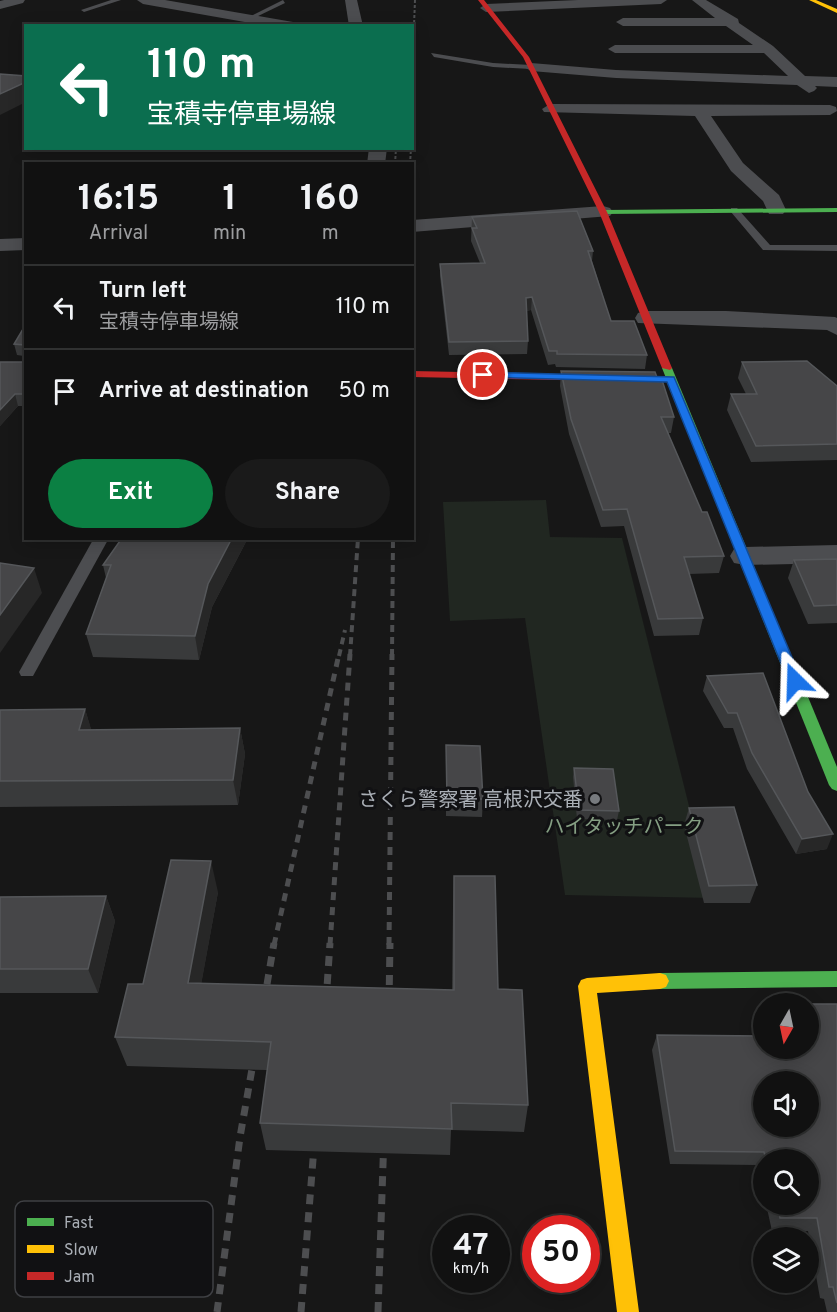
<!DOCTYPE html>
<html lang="en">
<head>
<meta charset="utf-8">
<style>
	body { margin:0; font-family:Overpass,"Noto Sans JP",sans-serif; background:#1a1a1a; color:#f1f3f6; height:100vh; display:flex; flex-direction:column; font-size:22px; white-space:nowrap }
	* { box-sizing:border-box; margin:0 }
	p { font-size:20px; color:#9c9d9f }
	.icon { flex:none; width:33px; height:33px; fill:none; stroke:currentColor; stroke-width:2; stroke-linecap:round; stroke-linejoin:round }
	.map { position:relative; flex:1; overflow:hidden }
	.panel { position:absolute; left:24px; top:162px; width:390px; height:378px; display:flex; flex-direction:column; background:#111; border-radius:0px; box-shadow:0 3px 15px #0003,0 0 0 2px #303131 }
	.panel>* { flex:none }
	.top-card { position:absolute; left:24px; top:24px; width:390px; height:126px; border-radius:0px; box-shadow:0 3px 15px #0003,0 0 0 2px #303131; background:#0b6e4f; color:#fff; overflow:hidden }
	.needle { width:39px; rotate:189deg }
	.buttons { position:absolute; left:753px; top:993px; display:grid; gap:12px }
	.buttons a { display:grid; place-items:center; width:66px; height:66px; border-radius:50%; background:#111; box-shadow:0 3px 15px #0003,0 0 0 2px #303131; font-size:30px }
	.speed { position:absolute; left:432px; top:1215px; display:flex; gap:12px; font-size:30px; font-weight:700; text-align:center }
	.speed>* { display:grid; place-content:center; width:78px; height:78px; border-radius:50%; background:#111; box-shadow:0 3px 15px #0003,0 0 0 2px #303131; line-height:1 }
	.speed small { font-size:15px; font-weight:400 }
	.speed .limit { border:9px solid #d22; background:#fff; color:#111 }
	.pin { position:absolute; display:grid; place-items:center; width:51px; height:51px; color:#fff; margin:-26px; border:3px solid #fff; border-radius:50%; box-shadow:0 2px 6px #0007 }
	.me { position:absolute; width:66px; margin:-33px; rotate:338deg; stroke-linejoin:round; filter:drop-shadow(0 0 4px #0008) }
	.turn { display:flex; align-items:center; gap:21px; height:126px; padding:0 24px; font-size:27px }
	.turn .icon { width:78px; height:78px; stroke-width:2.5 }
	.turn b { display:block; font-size:42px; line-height:51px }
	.eta { display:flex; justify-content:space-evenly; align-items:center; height:102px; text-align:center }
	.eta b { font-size:36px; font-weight:700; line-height:42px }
	.action { display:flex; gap:12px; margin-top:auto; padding:12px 24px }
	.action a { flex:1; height:69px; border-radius:36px; background:#0b8043; color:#fff; font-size:24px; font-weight:700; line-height:69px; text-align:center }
	.action a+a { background:#1a1a1a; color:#f1f3f6 }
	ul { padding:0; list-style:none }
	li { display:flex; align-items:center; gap:18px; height:84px; padding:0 24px; border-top:2px solid #303131 }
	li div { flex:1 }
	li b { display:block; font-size:22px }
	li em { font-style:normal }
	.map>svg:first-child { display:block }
	.green { fill:#212721 }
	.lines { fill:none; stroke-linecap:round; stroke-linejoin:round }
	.lane { fill:#4c4d50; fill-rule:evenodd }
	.street { fill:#4c4d50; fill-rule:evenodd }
	.fast { fill:#4caf50; fill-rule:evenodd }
	.slow { fill:#ffc107; fill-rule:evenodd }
	.jam { fill:#c62828; fill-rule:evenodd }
	.rail-far3 { stroke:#4d4e50; stroke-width:2; stroke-dasharray:3 2; stroke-linecap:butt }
	.rail-far2 { stroke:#4d4e50; stroke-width:4; stroke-dasharray:7 5; stroke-linecap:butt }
	.rail-far1 { stroke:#4d4e50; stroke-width:5; stroke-dasharray:8 7; stroke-linecap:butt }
	.rail { stroke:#4d4e50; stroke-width:7; stroke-dasharray:10 8; stroke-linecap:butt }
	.wall { fill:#393a3b }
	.shaded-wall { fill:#272727 }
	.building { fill:#464648; stroke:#55575a; stroke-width:1.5; fill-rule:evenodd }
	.route { fill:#1a73e8; stroke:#114b97; stroke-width:1.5 }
	.poi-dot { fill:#777a7e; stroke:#111113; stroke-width:2 }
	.labels { text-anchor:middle; stroke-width:6; stroke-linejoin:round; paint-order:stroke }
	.poi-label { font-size:20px; fill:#aaafb6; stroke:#111113; text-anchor:end }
	.park-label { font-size:20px; fill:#859f83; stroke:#111113 }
	.key { fill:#111113; stroke:#3f4044; stroke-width:1.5 }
	.key-label { font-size:16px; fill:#aaafb6 }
</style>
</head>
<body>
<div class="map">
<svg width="837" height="1312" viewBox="0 0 837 1312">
	<rect width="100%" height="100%" fill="#171717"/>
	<polygon class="green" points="546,500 550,537 622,538 712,898 565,895 525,618 450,621 443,502"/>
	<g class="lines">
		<g class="lane">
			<polygon points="111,0 121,0 84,12 81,10"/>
			<polygon points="283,0 285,3 254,18 249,17"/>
			<polygon points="431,53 493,63 531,65 535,67 531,69 493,67 434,57"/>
			<polygon points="731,208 737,208 770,245 837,245 837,251 763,250 731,212"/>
			<polygon points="94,538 109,538 33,676 21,676 19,672"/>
		</g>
		<g class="street">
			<polygon points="4,0 25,0 23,3 0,9 0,1"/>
			<polygon points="137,0 165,0 293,22 299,26 267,26 143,4"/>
			<polygon points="345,0 357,0 363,26 349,26"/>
			<polygon points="578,0 667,0 661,4 486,12 480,8 486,4"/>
			<polygon points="692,0 706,0 738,19 739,23 773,46 805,76 837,77 837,87 815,86 817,88 814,91 809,93 797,85 616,78 531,71 524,67 531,63 616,70 788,76 764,53 615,53 608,49 615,45 753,45 726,26 623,26 616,22 623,18 715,18"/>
			<polygon points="550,104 830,105 836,107 837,111 830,115 711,116 743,163 779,195 786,210 783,214 769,214 763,201 731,171 695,116 544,112 542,109"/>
			<polygon points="369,148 387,148 385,164 367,164"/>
			<polygon points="603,206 610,208 613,212 610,216 412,232 412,220"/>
			<polygon points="26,238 26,250 0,251 0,239"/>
			<polygon points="646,311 726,311 835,317 837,318 837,335 827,330 638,323 635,318 638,313"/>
			<polygon points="837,545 837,563 745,565 734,563 730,556 734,549 745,547"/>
		</g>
		<g class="fast">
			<polygon points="837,208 837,212 603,214 599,212 603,210"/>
			<polygon points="667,365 672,368 837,767 837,791 832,789 829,785 662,368"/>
			<polygon points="837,971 837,987 660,989 654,987 651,981 654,975 660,973"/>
		</g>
		<g class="slow">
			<polygon points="809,0 816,0 837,9 837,13"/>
			<polygon points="660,973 666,975 669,981 666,987 660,989 597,993 639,1312 617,1312 578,986 581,980 587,978"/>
		</g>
		<g class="jam">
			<polygon points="478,0 484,0 529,57 607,212 672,368 670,370 662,368 599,212 523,57"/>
			<polygon points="412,371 606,375 611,378 606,381 412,377"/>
		</g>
		<g class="rail-far3">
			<polyline points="412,78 415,0"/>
			<polyline points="395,164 396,148"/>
			<polyline points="410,164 411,148"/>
		</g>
		<g class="rail-far2">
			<polyline points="339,656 345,630"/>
			<polyline points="350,656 358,538"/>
			<polyline points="392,656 393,538"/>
		</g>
		<g class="rail-far1">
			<polyline points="274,945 339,654"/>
			<polyline points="330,945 350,654"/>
			<polyline points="389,945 392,654"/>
		</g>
		<g class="rail">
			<polyline points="264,1002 274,943"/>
			<polyline points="326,1002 330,943"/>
			<polyline points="389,1003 390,943"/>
			<polyline points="217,1312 240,1137 255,1052"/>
			<polyline points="301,1312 315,1134"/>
			<polyline points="378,1312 384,1135"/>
		</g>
	</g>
	<g class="wall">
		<polygon points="472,217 593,251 592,261 611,321 647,355 645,369 556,367 555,364 548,365 531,310 526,311 528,341 527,354 449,355 440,276 440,264 480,263 471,241"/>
		<polygon points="26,329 26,406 18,406 0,426 0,362 24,362 24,356 17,355 14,344"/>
		<polygon points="742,362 837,386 837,460 751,462 727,410 731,394 746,394 738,378"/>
		<polygon points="561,371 674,417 671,433 668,433 702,512 724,556 719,573 689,574 703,618 699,635 654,636 624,526 601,527 569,434 560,386"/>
		<polygon points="122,538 248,538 212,607 199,660 93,657 86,634 106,578 103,565"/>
		<polygon points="837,559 837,623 808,624 788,578 794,560"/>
		<polygon points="763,673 827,849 796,854 747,769 733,728 724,728 703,691 707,676"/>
		<polygon points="85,709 91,730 240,728 245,754 238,805 0,807 0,710"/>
		<polygon points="446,745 483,799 482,817 446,816"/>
		<polygon points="574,768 619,811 617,820 577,819 573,777"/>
		<polygon points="689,808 757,885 750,903 704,903 684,825"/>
		<polygon points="454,876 498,989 528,1105 524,1132 451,1130 450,1155 266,1150 260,1123 267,1070 127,1066 115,1037 143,984 218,892 201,984 452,990 453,906"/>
		<polygon points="106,896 115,921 98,993 0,993 0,897"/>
		<polygon points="837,1004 837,1312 827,1312 824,1299 820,1298 808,1231 772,1231 766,1204 808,1204 808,1160 764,1160 764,1193 757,1165 670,1164 652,1050 657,1035 764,1048"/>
		<polygon points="764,1009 764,1033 760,1018"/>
	</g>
	<g class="shaded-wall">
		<polygon points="26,82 26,102 0,115 0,94"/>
		<polygon points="532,297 531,310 525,311 526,298"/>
		<polygon points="15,394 18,406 0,426 0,410"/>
		<polygon points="232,538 248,538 212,607 199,660 195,636 208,584"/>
		<polygon points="34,568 42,593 0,653 0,615"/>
		<polygon points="85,709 93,735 79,730"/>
		<polygon points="240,728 245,754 238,805 233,780"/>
		<polygon points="833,834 827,849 796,854 802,839"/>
		<polygon points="211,861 218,892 196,1013 188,983"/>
		<polygon points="106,896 115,921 98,993 88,969"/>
	</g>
	<g class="building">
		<polygon points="0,74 26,76 26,82 0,94"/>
		<polygon points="577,211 593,251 588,251 611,321 634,321 647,355 557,354 557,351 549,351 532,297 526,298 528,341 449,342 440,264 485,263 472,228 477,228 472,217"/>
		<polygon points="23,329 26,329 26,394 15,394 0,410 0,362 24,362 25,345 14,344"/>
		<polygon points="807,361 837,386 837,444 756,446 731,394 757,394 742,362"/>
		<polygon points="561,371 655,372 658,380 662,380 674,417 661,417 702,512 707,512 724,556 684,557 703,618 658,619 627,509 603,510 571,419"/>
		<polygon points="122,538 232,538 208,584 195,636 86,634 111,565 103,565"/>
		<polygon points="837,559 837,605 814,606 794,560"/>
		<polygon points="0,563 34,568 0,615"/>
		<polygon points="763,673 808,792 833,834 802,839 752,753 737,713 728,713 707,676"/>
		<polygon points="85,709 79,730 240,728 233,780 0,781 0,710"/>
		<polygon points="446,745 480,746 483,799 447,799"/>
		<polygon points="574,768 613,769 619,811 579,810"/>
		<polygon points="734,807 757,885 709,886 689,808"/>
		<polygon points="171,860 211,861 188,983 454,990 454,876 495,876 498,989 522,990 528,1105 451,1103 452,1129 260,1123 271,1042 115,1037 128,984 143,984"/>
		<polygon points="106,896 88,969 0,969 0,897"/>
		<path d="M808 1004H837V1303L833 1287H829L817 1218H780L777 1204H808V1160H766L764 1152 675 1151 657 1035 764 1036V1048H808ZM764 1082H808V1126H764Z"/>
	</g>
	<polygon class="route" points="483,372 674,377 802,681 800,684 790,684 788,681 667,382 479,377 479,373"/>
	<circle class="poi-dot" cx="595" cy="799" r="6"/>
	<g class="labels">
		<g class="poi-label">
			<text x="583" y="806">さくら警察署 高根沢交番</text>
		</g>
		<g class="park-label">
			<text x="624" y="833">ハイタッチパーク</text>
		</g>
	</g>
	<rect x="15" y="1201" width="198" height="96" rx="9" class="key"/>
	<rect x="27" y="1218" width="27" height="8" fill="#4caf50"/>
	<rect x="27" y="1245" width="27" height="8" fill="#ffc107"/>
	<rect x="27" y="1272" width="27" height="8" fill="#c62828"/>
	<g class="key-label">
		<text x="64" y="1228">Fast</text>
		<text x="64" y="1255">Slow</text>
		<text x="64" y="1282">Jam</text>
	</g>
</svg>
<div class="buttons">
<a><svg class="needle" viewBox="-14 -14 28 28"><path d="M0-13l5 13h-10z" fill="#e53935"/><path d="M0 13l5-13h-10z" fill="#9c9d9f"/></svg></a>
<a><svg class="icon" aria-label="sound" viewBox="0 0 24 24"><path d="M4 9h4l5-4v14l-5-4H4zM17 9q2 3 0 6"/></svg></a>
<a><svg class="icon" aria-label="search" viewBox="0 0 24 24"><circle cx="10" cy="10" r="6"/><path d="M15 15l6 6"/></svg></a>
<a><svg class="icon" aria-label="layers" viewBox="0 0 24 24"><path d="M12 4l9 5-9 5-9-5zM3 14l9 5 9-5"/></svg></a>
</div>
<div class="speed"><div>47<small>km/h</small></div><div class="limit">50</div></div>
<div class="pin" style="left:483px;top:375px;background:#d93025"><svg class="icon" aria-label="arrive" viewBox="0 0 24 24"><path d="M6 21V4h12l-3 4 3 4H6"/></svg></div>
<svg class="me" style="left:795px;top:681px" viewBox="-20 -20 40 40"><path d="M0-17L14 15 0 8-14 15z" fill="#1a73e8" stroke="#fff" stroke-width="4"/></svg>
<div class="top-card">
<div class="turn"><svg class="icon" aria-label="left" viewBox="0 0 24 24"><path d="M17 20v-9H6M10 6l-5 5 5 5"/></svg><div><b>110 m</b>宝積寺停車場線</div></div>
</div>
<section class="panel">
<div class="eta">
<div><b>16:15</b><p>Arrival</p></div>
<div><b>1</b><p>min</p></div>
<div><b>160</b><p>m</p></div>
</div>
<ul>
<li><svg class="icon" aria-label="left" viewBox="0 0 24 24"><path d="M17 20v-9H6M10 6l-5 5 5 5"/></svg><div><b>Turn left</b><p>宝積寺停車場線</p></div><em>110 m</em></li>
<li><svg class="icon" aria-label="arrive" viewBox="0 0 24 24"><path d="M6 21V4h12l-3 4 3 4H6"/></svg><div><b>Arrive at destination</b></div><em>50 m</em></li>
</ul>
<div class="action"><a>Exit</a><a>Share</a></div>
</section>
</div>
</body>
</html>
